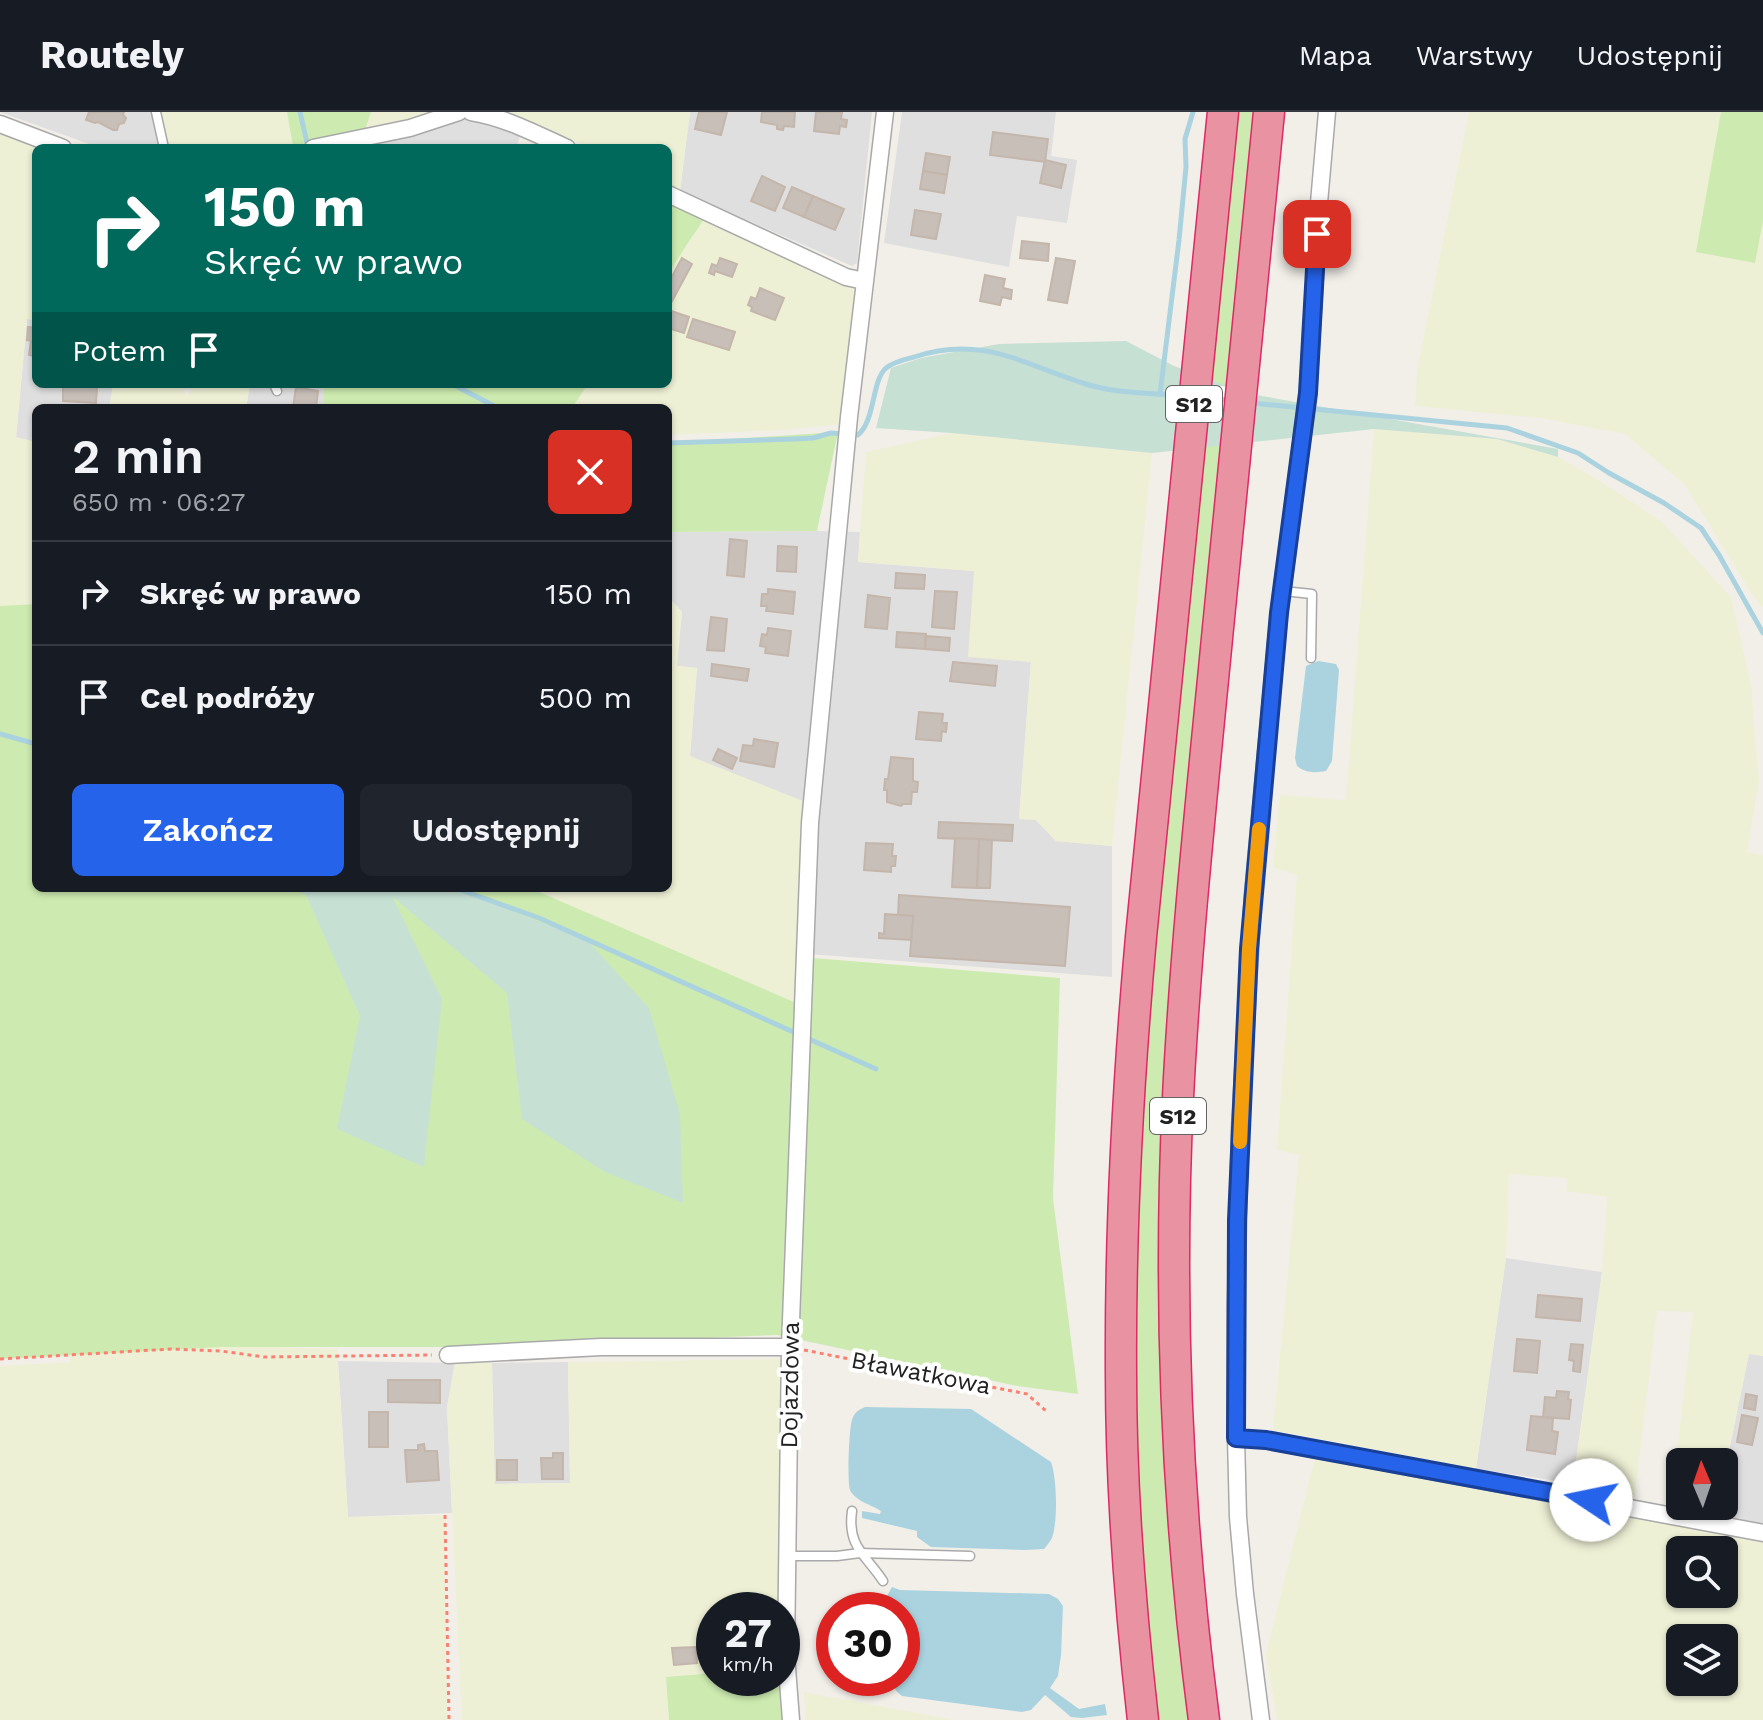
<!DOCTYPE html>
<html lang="pl">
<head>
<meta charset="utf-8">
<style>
	body { margin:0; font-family:"Work Sans",sans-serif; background:#20242c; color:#f1f3f6; height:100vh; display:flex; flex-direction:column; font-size:30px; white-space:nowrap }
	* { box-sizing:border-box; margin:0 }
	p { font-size:26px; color:#9ea1a6 }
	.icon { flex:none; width:44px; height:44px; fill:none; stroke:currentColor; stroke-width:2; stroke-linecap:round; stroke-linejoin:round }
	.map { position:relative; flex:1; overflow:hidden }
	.details { position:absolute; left:32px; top:292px; width:640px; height:488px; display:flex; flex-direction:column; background:#171b24; border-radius:12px; box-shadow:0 2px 6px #0004 }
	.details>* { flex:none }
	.guide { position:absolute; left:32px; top:32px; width:640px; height:244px; border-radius:12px; box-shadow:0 2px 6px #0004; background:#00695c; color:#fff; overflow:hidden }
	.needle { width:52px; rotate:358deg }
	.tools { position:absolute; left:1666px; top:1336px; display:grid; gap:16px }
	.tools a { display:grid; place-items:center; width:72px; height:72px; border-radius:12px; background:#171b24; box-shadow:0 2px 6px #0004; font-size:40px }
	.speed { position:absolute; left:696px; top:1480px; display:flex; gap:16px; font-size:40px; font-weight:700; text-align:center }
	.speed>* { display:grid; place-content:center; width:104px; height:104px; border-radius:50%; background:#171b24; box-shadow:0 2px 6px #0004; line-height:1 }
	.speed small { font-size:20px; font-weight:400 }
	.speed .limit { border:12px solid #d22; background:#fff; color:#111 }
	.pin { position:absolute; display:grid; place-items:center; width:68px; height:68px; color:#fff; margin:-34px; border-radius:16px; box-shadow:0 4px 12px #0006 }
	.me { position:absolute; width:88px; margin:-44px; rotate:281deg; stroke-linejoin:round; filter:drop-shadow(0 0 6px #0008) }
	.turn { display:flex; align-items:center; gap:28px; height:168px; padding:0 40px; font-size:36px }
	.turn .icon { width:104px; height:104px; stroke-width:2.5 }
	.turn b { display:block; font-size:56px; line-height:68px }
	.then { display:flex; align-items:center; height:76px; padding:0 40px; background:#0003; gap:16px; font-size:30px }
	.round { display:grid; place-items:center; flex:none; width:84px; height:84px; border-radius:12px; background:#20242c }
	.headline { display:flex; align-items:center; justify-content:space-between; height:136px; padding:0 40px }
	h1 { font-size:48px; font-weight:600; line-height:60px }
	.action { display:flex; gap:16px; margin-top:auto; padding:16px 40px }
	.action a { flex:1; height:92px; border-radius:12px; background:#2563eb; color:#fff; font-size:32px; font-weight:600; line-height:92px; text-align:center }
	.action a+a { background:#20242c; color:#f1f3f6 }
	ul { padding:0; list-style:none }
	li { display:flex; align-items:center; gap:24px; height:104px; padding:0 40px; border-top:2px solid #363941 }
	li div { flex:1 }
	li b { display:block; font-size:30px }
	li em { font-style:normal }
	header { display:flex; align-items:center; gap:48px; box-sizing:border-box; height:112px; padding:0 40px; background:#171b24; border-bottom:2px solid #363941 }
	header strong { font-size:38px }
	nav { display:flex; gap:44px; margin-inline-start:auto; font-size:28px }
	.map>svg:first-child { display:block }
	.residential { fill:#e0dfdf }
	.farmland { fill:#eef0d5; fill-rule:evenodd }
	.grass { fill:#cdebb0 }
	.wetland { fill:#c6e0d4 }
	.water { fill:#aad3df }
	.pier { fill:#fff }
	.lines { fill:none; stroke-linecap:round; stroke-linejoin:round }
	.stream { stroke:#aad3df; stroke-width:5 }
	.building { fill:#c7bfb8; stroke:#c4b6ab; stroke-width:2 }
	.lane-casing { stroke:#a9a9a9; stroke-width:11 }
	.street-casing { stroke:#a9a9a9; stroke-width:19 }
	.highway-casing { stroke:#dc2a67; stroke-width:33 }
	.path { stroke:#fa8072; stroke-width:3; stroke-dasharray:4 4; stroke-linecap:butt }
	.lane { stroke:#fff; stroke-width:8 }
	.street { stroke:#fff; stroke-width:16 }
	.highway { stroke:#e892a2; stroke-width:30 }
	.route-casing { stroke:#184099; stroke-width:20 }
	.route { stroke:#2563eb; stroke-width:14 }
	.slow { stroke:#f59e0b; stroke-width:14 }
	.labels { text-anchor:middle; stroke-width:8; stroke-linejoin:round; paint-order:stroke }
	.shield { fill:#fff; stroke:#646464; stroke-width:2 }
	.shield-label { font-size:22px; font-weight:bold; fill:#222 }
	.street-label { font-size:24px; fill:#222; stroke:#fff }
</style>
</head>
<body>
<header>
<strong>Routely</strong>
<nav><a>Mapa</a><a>Warstwy</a><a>Udostępnij</a></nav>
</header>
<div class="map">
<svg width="1763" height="1608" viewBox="0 0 1763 1608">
	<rect width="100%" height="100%" fill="#f2efe9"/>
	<g class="residential">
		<polygon points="0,0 152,0 160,36 100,36"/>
		<polygon points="690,0 872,0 857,151 852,154 680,79"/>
		<polygon points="902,0 1056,0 1051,44 1077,48 1067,111 1017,104 1009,155 884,131"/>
		<polygon points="469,5 521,21 516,36 357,36"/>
		<polygon points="27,207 36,208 36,272 114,272 109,296 36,296 36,330 16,326"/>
		<polygon points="250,272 307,272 324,277 324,296 246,296"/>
		<polygon points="817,419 860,420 858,450 975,459 1031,549 1019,707 1036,708 1056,729 1112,734 1112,865 808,842 797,840 803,694 690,644 697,556 676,554 682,500 668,485 668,420"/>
		<polygon points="1506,1146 1602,1160 1573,1371 1476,1357"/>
		<polygon points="1749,1241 1763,1244 1763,1414 1716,1404 1718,1394 1724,1394 1724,1363"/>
		<polygon points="338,1249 455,1251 447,1295 452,1401 348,1405"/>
		<polygon points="568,1250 570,1371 494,1372 492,1251"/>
	</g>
	<g class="farmland">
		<polygon points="161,0 287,0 293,34 287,36 168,36"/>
		<polygon points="371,0 435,0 365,18"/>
		<polygon points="508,0 690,0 680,79 668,73 668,36 591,36"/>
		<polygon points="1469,0 1763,0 1763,496 1748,476 1685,373 1625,322 1540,306 1415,294 1417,259"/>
		<polygon points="0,21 40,36 36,36 36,208 27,207 16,325 36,330 36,492 0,494"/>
		<polygon points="704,107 735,123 846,172 855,180 854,212 842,312 784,318 668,323 668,296 572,296 588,272 668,272 668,163 682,139 689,131"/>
		<polygon points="113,272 182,272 186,285 196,272 250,272 246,296 109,296"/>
		<polygon points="1374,317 1497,327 1558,345 1595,366 1661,409 1731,485 1751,573 1759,669 1747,740 1763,743 1763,1244 1749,1242 1724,1363 1724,1350 1680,1350 1680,1394 1718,1394 1716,1404 1671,1394 1693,1200 1657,1199 1634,1389 1573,1371 1602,1160 1607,1085 1566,1079 1568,1066 1509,1062 1506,1146 1476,1357 1273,1318 1299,1043 1277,1038 1297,763 1273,755 1280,683 1346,688"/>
		<polygon points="952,321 1152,341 1112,734 1056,729 1036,708 1019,707 1031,550 968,545 974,459 858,450 866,340"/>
		<polygon points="668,485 682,500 677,554 697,556 690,644 803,689 794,890 530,776 668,776"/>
		<polygon points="224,1233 337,1237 348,1405 445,1403 447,1608 0,1608 0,1254 70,1250 70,1243"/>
		<polygon points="782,1247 778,1498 714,1498 714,1561 666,1565 669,1608 462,1608 447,1295 455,1251 492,1251 495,1372 570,1371 568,1250"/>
		<path d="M1315 1345 1763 1429V1608H1277L1266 1542ZM1680 1438H1724V1482H1680ZM1680 1526H1724V1570H1680Z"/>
		<polygon points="804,1580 955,1608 806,1608"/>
	</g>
	<g class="grass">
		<polygon points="287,0 371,0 365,18 293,34"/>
		<polygon points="1232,0 1261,0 1179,844 1193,1608 1155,1608 1133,1337 1139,991"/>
		<polygon points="1721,0 1763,0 1763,109 1755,151 1696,140"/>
		<path d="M668 90 704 107C692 126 679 143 668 163Z"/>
		<polygon points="307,272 588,272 572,296 324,296 324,277"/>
		<polygon points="838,320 817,419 668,420 668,331"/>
		<polygon points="36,492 36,776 530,776 794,890 809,894 813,846 1060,866 1053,1086 1078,1282 1017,1274 777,1223 475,1235 221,1235 0,1247 0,494"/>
		<polygon points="714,1561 714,1566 780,1566 784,1608 669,1608 666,1565"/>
	</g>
	<g class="wetland">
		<polygon points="1126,229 1174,254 1245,281 1558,337 1558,345 1497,327 1374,317 1152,341 952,321 876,316 891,256 921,246 999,232"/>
		<polygon points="291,776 452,776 587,828 649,896 680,1002 683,1091 605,1060 522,1007 507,881 392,784 442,887 424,1055 337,1017 360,904 306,783"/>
	</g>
	<g class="water">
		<path d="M1318 549 1336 552 1339 558 1332 649 1326 659C1314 661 1306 661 1297 654L1295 646 1306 554Z"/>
		<path d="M865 1295 971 1297 1051 1350C1057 1367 1058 1409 1052 1426 1050 1430 1047 1433 1044 1437L1025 1438 931 1435 917 1425V1419L862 1406V1399L880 1402 881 1399C872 1393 855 1389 850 1378 847 1370 849 1316 852 1308 854 1301 858 1298 865 1295Z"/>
		<path d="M892 1475 900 1478 1049 1482 1058 1487 1063 1494 1061 1543 1058 1564 1050 1576 1079 1597 1105 1592 1107 1603 1082 1606 1071 1605 1045 1583 1031 1598 1022 1600 902 1584C895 1579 893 1575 893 1566H902V1498H890L886 1486Z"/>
	</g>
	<polygon class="pier" points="1180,270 1258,278 1255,306 1177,298"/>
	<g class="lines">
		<g class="stream">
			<polyline points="300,0 308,35"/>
			<polyline points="452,272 498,296"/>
			<polyline points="1160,282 1179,128 1186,55 1185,27 1193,0"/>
			<polyline points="1203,286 1229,288"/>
			<polyline points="1251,291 1507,316 1578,341 1609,361 1664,391 1701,416 1719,443 1763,521"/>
			<path d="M668 331 794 327 813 326 831 321 858 323C876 307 871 270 886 256 893 250 906 247 914 245 986 221 1028 256 1093 274 1123 282 1155 281 1185 284"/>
			<polyline points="0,622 36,632"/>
			<polyline points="455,776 539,806 876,957"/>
		</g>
	</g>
	<g class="building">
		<polygon points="89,0 124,0 123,3 126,6 124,11 119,12 117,18 113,18 98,10 95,11 86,8"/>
		<polygon points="699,0 727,0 721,23 695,17"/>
		<polygon points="762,0 795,0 794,15 784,14 783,18 777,17 777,13 761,10"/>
		<polygon points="816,0 842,0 841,7 847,8 846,15 840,14 839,22 814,19"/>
		<polygon points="993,20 1048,27 1045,50 990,43"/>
		<polygon points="926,41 950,45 947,63 923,59"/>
		<polygon points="1045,48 1066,53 1061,76 1040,71"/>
		<polygon points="923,59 947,63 944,81 920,77"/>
		<polygon points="762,64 785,75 775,99 751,89"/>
		<polygon points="792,75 813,84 804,105 783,96"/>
		<polygon points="813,84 844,97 835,118 804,105"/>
		<polygon points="915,98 941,102 936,127 911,123"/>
		<polygon points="1022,129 1049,132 1048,149 1020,146"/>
		<polygon points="682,146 692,152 670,193 668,192 668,172"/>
		<polygon points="720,146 737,152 732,165 715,159 714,163 709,161 712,152 717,154"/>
		<polygon points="1056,146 1075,149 1067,191 1048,188"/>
		<polygon points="985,163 1005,167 1003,176 1012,178 1011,187 1002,185 1000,193 980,189"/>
		<polygon points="760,176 784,186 775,208 751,199 752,195 748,193 751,185 756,187"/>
		<polygon points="668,198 689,205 684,221 668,216"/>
		<polygon points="693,207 735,220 729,238 687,225"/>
		<polygon points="28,215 36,216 36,244 29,243 31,229 27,228"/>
		<polygon points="71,272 85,272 85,274 97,275 96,291 63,289 63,274 71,274"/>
		<polygon points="296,275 318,279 316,296 293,296"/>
		<polygon points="730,427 747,429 744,465 727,463"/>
		<polygon points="778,434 797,435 796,460 777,459"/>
		<polygon points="896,461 925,463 924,477 895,476"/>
		<polygon points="768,477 795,480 793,502 766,499 767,494 761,494 762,482 768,482"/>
		<polygon points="935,479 957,480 954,517 932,515"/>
		<polygon points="868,483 890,486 887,517 865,515"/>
		<polygon points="711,505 727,507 724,539 707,538"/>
		<polygon points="768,516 791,519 788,544 765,541 766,535 760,534 762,522 767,523"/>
		<polygon points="897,520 926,522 925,537 896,535"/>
		<polygon points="926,524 950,526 949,539 925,537"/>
		<polygon points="953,550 997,554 995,574 950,569"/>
		<polygon points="712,552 749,557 747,569 711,564"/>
		<polygon points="919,600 943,602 942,611 947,611 946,620 942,619 941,629 916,627"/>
		<polygon points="754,627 778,631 774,655 740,649 743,633 753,634"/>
		<polygon points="718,637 737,646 732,657 713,648"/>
		<polygon points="891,645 913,647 913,669 918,670 917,680 912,680 911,692 903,692 901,694 887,690 887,678 884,678 885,667 888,667"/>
		<polygon points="939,710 1013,713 1012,729 938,726"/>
		<polygon points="955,726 979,727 977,776 952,775"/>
		<polygon points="979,727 992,728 990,776 977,776"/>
		<polygon points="866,731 893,732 892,744 896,744 895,754 891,754 891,760 864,758"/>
		<polygon points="899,783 1070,795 1065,854 910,844 913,804 898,803"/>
		<polygon points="885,802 913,804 911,828 879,826 879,821 884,822"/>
		<polygon points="1538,1183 1582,1187 1580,1209 1536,1205"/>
		<polygon points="1517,1227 1540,1229 1537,1261 1514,1259"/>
		<polygon points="1571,1232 1583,1233 1580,1260 1573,1259 1574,1249 1569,1248"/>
		<polygon points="388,1268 440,1268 440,1291 388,1290"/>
		<polygon points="1557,1279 1569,1280 1568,1287 1571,1288 1569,1307 1543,1305 1545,1285 1556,1286"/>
		<polygon points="1746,1282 1757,1284 1755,1298 1744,1296"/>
		<rect x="369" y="1300" width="19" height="35"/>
		<polygon points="1742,1303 1758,1306 1752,1333 1737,1330"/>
		<polygon points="1531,1304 1553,1306 1552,1319 1558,1320 1555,1342 1527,1338"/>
		<polygon points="424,1332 425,1339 437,1339 439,1368 407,1370 405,1338 418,1338 418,1333"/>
		<polygon points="553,1341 563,1341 563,1367 542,1367 541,1346 553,1346"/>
		<rect x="497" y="1348" width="20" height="20"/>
		<polygon points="696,1535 697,1551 674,1553 672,1536"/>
	</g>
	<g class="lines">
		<defs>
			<g id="lane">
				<polyline points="156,0 164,36"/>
				<polyline points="274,272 277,279"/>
				<polyline points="1283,479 1312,482 1311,546"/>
				<path d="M852 1399C847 1435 866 1443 883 1469"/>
				<polyline points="787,1444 837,1444 860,1441 970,1444"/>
			</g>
			<g id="street">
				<path d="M471 0C504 5 536 22 567 36"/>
				<polyline points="0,12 63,36"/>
				<polyline points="313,36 410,16 459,0"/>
				<polyline points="668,82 846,165 864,169"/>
				<polyline points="448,1243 601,1235 790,1235"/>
				<polyline points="1236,1326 1266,1328 1763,1421"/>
				<polyline points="791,1608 786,1543 790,1235 810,711 849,305 885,0"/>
				<polyline points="1261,1608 1245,1482 1238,1405 1236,1326 1236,1195 1240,1018 1253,783 1279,501 1308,281 1319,91 1327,0"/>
			</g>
			<g id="highway">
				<path d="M1143 1608C1130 1493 1121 1378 1121 1262 1120 1116 1128 970 1141 825L1223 0"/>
				<path d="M1204 1608C1177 1402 1168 1192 1178 985 1186 828 1203 672 1218 516 1235 344 1252 172 1269 0"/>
			</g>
		</defs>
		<use href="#lane" class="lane-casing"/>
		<use href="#street" class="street-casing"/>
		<use href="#highway" class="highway-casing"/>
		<g class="path">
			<polyline points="804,1238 1027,1282 1046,1299"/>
			<polyline points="0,1247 171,1237 221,1239 264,1245 432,1243"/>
			<polyline points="445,1403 449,1608"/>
		</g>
		<use href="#lane" class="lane"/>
		<use href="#street" class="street"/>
		<use href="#highway" class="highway"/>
	</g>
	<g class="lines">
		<defs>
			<polyline id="route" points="1317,122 1308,281 1279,501 1249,837 1237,1108 1236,1326 1266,1328 1591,1388"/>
		</defs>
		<use href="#route" class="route-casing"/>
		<use href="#route" class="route"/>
		<polyline class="slow" points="1240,1030 1249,837 1259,717"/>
	</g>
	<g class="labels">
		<g class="shield">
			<rect x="1166" y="274" width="56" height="36" rx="6"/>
			<rect x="1150" y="986" width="56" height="36" rx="6"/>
		</g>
		<g class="shield-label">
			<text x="1194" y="300">S12</text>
			<text x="1178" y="1012">S12</text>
		</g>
		<g class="street-label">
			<text transform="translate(921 1261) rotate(11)" y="8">Bławatkowa</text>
			<text transform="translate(790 1273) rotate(-89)" y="8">Dojazdowa</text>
		</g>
	</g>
</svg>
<div class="tools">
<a><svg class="needle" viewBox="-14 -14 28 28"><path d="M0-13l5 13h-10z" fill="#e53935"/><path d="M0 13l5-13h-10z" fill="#9ea1a6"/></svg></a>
<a><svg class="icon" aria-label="search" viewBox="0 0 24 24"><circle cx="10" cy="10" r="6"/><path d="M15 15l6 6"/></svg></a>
<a><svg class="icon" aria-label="layers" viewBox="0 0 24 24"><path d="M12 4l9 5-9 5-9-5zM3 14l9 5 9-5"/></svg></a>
</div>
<div class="speed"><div>27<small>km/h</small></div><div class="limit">30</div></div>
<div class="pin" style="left:1317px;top:122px;background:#d93025"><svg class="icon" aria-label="arrive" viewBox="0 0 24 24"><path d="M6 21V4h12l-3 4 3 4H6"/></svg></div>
<svg class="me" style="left:1591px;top:1388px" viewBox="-20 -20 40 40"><circle r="19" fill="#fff"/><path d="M0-13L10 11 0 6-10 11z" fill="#2563eb"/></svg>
<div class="guide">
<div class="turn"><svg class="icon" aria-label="right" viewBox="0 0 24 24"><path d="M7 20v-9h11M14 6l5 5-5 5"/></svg><div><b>150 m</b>Skręć w prawo</div></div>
<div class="then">Potem<svg class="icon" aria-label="arrive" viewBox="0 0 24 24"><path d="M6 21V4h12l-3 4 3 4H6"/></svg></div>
</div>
<section class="details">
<div class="headline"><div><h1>2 min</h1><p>650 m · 06:27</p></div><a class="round" style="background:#d93025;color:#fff"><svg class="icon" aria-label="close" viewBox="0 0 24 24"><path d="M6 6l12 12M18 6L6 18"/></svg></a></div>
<ul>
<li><svg class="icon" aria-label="right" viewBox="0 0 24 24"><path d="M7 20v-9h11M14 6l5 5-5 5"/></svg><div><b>Skręć w prawo</b></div><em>150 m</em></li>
<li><svg class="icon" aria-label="arrive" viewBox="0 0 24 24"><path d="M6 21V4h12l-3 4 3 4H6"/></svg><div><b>Cel podróży</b></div><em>500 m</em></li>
</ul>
<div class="action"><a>Zakończ</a><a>Udostępnij</a></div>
</section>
</div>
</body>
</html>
